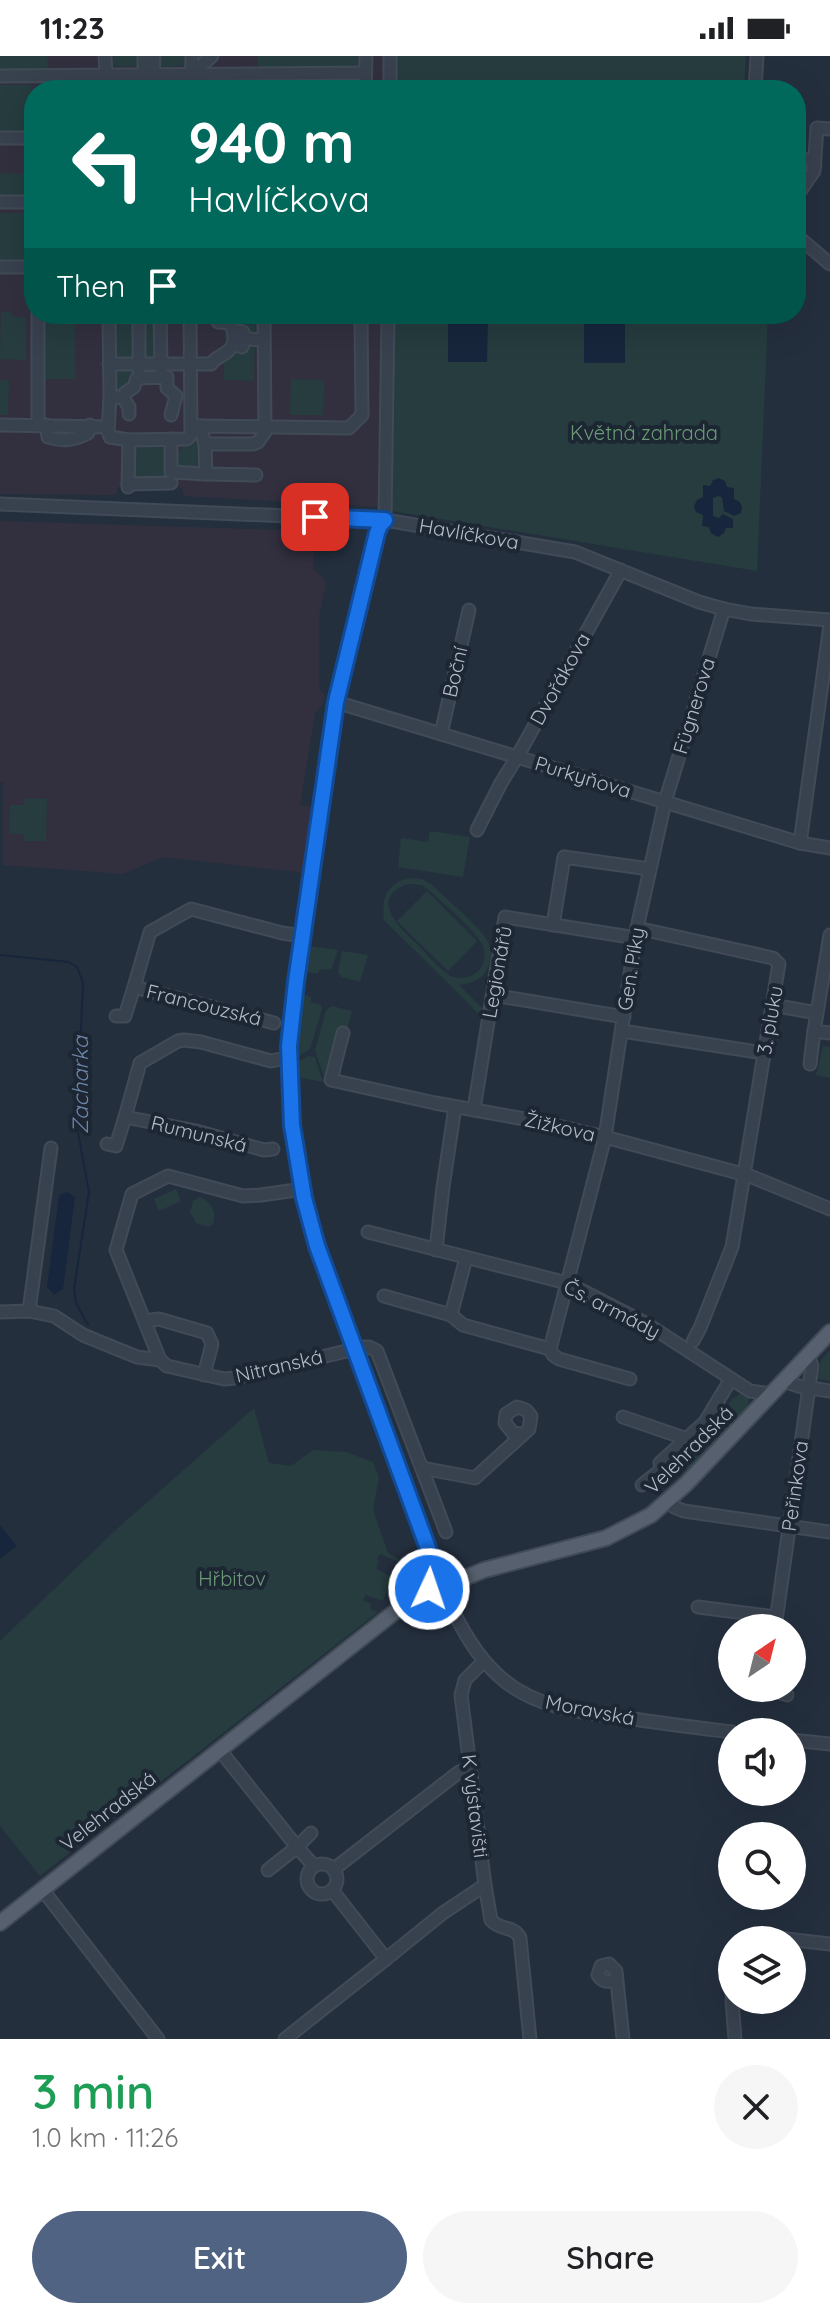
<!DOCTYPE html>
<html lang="en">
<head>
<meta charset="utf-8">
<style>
	body { margin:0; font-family:Quicksand,sans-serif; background:#f6f6f6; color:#202124; height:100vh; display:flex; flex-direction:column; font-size:30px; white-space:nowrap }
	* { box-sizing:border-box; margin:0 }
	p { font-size:26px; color:#757577 }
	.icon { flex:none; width:44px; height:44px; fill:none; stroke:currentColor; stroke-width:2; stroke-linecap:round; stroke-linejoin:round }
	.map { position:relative; height:1983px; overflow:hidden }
	.drawer { display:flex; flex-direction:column; background:#fff; flex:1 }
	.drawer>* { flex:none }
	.hud { position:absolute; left:24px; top:24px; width:782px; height:244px; border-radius:32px; box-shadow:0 8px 32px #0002; background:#00695c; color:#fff; overflow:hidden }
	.needle { width:52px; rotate:35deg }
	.tools { position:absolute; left:718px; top:1558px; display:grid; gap:16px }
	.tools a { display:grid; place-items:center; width:88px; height:88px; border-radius:50%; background:#fff; box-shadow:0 8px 32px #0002; font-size:40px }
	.pin { position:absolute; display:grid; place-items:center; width:68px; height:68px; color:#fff; margin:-34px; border-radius:16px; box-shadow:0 4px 12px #0006 }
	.me { position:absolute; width:88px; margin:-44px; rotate:3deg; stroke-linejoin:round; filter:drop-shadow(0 0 6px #0008) }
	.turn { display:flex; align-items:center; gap:28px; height:168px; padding:0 32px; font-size:36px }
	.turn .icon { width:104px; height:104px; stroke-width:2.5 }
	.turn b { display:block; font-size:56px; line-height:68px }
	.then { display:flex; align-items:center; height:76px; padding:0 32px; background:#0003; gap:16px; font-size:30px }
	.round { display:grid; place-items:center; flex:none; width:84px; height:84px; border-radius:42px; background:#f6f6f6 }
	.head { display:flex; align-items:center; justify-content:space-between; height:136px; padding:0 32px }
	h1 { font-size:48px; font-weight:600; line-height:60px; color:#1e9e55 }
	.cta { display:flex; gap:16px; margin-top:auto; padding:16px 32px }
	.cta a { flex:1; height:92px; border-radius:48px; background:#506383; color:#fff; font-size:32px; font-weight:600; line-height:92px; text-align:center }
	.cta a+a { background:#f6f6f6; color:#202124 }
	.status { display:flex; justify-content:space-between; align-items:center; height:56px; padding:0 40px; background:#fff; direction:ltr }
	.status svg { height:22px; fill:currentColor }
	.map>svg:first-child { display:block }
	.medical { fill:#32303f }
	.green { fill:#263c3f; fill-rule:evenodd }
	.water { fill:#17263c }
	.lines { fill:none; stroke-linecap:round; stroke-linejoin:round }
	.stream { stroke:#17263c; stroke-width:2 }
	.minor-casing { stroke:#414a57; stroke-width:15 }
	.major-casing { stroke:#414a57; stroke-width:18 }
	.minor { stroke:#38414e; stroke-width:11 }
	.major { stroke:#56606e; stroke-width:14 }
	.route-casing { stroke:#114b97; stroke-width:20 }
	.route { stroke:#1a73e8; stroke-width:14 }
	.labels { text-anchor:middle; stroke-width:8; stroke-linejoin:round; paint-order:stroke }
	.park-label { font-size:20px; fill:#6b9a76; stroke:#1d2633 }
	.street-label { font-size:20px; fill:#b4bcc9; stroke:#1d2633 }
	.water-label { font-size:22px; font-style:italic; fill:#6d86a8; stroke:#1d2633 }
</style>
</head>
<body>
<div class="status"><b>11:23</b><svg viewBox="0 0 49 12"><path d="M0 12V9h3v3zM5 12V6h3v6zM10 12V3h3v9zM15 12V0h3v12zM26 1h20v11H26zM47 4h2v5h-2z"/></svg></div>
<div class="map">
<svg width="830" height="1983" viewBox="0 0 830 1983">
	<rect width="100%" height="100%" fill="#242f3e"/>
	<g class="medical">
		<polygon points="0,0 384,0 384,34 34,34 34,258 382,258 380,451 185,440 183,438 182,432 117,431 117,437 114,439 0,438"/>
		<polygon points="0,465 315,475 313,514 319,517 326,528 319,560 319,633 325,640 323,648 315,657 300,749 311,751 306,817 163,801 123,818 3,809 3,727 0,726"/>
	</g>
	<g class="green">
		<polygon points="0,0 47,0 49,15 0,15"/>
		<polygon points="113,0 138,0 138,10 117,11 113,8"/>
		<polygon points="160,0 185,0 184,8 181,10 160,11"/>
		<rect x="258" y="0" width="100" height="14"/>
		<polygon points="396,0 746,0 744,34 395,34"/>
		<polygon points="0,29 31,29 31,56 34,56 34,76 0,76"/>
		<polygon points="0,117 34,118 34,141 0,141"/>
		<polygon points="0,157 30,157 30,181 34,182 34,205 0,205"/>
		<polygon points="1,255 10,256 13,261 26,261 26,304 0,303"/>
		<rect x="46" y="258" width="29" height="65"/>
		<polygon points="111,258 138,258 138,307 112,308"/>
		<polygon points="225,258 255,258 254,325 224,324"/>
		<polygon points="393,258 768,258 757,515 392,455"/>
		<rect x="140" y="268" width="20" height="40"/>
		<polygon points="112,309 138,309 132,330 112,340"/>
		<polygon points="291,323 324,324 323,359 290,359"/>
		<polygon points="0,324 9,324 8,359 0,359"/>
		<path d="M191 381 202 385 205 415 176 414C174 401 182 391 191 381Z"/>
		<path d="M132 389 166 392 168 431C157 433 142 436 132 431Z"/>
		<polygon points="25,742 47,743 46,785 24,785 24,778 9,778 10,749 24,749"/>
		<polygon points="430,775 470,781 463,821 398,811 401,782 428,786"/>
		<path d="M408 822 422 823 432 829C445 842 478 869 487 884 492 894 492 905 486 915 480 925 469 928 459 929L483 953 479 958 382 862 384 860C381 841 389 827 408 822ZM408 828 422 829 431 836C443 847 478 877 483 890 486 898 485 908 479 914 471 923 460 923 450 920 438 911 428 900 418 889 401 873 367 842 408 828Z"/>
		<polygon points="427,835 477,885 448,915 397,865"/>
		<path d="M308 890 338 894 331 914 320 913 318 917C313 918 308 917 305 913Z"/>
		<polygon points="342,895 368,899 360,926 342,921 338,917"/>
		<polygon points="307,939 311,942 311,946 321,949 322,953 310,993 297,1001 302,942"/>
		<polygon points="332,950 352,955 346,978 326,1026 315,995 326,954"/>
		<polygon points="823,990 830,991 830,1022 816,1019"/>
		<polygon points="309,1000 315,1001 323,1026 297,1021 297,1006"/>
		<polygon points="176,1133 181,1145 159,1155 154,1143"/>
		<path d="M200 1141C211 1146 217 1155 213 1168L208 1171 196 1167 190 1156 193 1145Z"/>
		<polygon points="830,1294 830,1325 818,1323 821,1304"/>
		<polygon points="744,1336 749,1344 747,1354 690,1416 679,1409 678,1407 711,1376 732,1343"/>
		<polygon points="254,1352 269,1407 291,1410 313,1394 346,1396 373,1406 379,1421 373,1454 388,1497 399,1503 398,1506 380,1498 377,1503 379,1505 376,1513 392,1521 383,1545 366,1539 363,1544 371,1548 370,1553 378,1556 40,1820 0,1770 0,1585 119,1471"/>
		<circle cx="444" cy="1531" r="10"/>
	</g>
	<g class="water">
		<polygon points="448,267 488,267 487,306 448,306"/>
		<rect x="584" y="267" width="41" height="40"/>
		<polygon points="719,422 725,425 727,431 734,432 734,443 740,446 742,452 741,457 734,460 724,455 722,441 718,440 713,442 713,460 719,462 723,458 733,463 733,472 726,472 724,477 718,481 711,477 709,471 702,470 703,459 696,456 694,450 697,444 703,441 703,429 710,430 713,424"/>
		<polygon points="67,1136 75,1141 63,1233 54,1239 47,1231 59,1139"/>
		<polygon points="0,1469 17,1490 0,1503"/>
	</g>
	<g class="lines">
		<polyline class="stream" points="0,899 69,906 77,911 83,927 77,1071 89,1136 74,1233 76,1247 88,1269"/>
		<defs>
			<g id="minor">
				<polyline points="105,0 107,34"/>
				<polyline points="144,19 144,0"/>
				<polyline points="153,19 154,0"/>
				<polyline points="191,19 212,0"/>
				<polyline points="0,20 365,17"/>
				<polyline points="191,34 192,0"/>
				<polyline points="365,34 366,0"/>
				<polyline points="390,34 390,0"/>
				<polyline points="755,34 757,0"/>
				<polyline points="0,82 34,82"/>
				<polyline points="796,114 803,103 812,105 815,109"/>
				<polyline points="796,141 814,115 817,72 830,73"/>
				<polyline points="0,146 34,146"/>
				<polyline points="796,179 830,208"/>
				<polyline points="0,211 34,211"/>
				<polyline points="109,258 110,341 108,375 110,381 129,384 187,383 191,379 190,258"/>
				<polyline points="139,258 139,313"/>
				<polyline points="160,258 161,313"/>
				<polyline points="218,258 218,266 231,267 234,278"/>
				<polyline points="245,283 242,291 234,288 234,278 240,275 243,276 245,283 264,284"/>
				<path d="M109 308H211C217 299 226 301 234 288"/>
				<polyline points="117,341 123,342 129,351 129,358"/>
				<polyline points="123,342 125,337 134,331 137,322 167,321 167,332 176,340 171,359"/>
				<polyline points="0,369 108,371"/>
				<polyline points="38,369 38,258"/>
				<path d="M46 369 48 381C63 386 74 384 88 377L90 369"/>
				<polyline points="192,370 349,372 362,359 361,258"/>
				<polyline points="200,370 205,388 253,388 258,386 265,376 264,258"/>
				<polyline points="171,383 171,416 206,418"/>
				<polyline points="205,388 206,418 256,419"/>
				<polyline points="128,428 171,427"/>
				<polyline points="128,431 129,384"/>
				<polyline points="0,448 385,464 575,496 699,546 724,553 751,558 830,564"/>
				<polyline points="385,464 380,469 375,484 335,655 289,990 292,1069 304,1142 317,1190 433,1506 440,1517"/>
				<polyline points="385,464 388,258"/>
				<polyline points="336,646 800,787 830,792"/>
				<polyline points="441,678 469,554"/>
				<polyline points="477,774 501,727 517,701 621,514"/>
				<polyline points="800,787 830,569"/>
				<polyline points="553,869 564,801 649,813"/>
				<polyline points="637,872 773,902 779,908 732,1191 700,1272 693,1285"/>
				<polyline points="830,879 814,975 830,977"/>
				<polyline points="493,939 624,961"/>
				<polyline points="772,949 817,957"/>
				<polyline points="116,960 125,960 134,931"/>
				<polyline points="274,967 134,931 150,876 191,853 282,877 303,880"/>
				<polyline points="622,975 764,997"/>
				<polyline points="343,977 331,1024 435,1047 536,1065 605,1081 750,1120 830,1153"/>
				<polyline points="810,1008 814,975"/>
				<polyline points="474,1053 505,861 636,882"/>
				<polyline points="107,1088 116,1090 125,1061"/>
				<polyline points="273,1093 264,1094 196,1075 125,1061 140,1007 178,985 184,984 201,986 271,1005 290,1001"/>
				<polyline points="303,1133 261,1139 243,1140 168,1120 132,1138 116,1194 160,1304 167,1310 224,1323 235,1322 363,1291 369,1291 377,1295 446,1476"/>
				<polyline points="368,1176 567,1227 647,1268 750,1335 771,1338"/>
				<polyline points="436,1194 443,1131 455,1051"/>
				<polyline points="384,1240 451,1259 463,1269 550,1293 553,1299 559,1303 630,1323"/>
				<polyline points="29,1255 51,1092"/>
				<polyline points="0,1256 29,1255 54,1260 83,1279 137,1301 160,1304"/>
				<polyline points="451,1259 466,1202"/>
				<polyline points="145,1265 159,1263 207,1277 212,1288 204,1319"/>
				<polyline points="550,1293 605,1081 637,872 665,746 724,553"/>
				<polyline points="784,1325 798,1330 830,1335"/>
				<polyline points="623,1361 687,1383"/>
				<polyline points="422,1412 475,1422 529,1373 531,1360 526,1354 517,1351 506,1358 505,1367 513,1377 521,1378"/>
				<polyline points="642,1429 663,1412 660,1407 662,1405 705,1366 731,1323"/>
				<polyline points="669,1445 674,1451 684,1455 830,1476"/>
				<path d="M448 1545C462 1573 476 1600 500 1621 537 1654 587 1657 634 1663 667 1668 700 1672 732 1676"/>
				<polyline points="698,1551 776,1561"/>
				<polyline points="775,1572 812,1310 808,1299"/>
				<polyline points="767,1632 787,1639"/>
				<polyline points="792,1684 830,1688"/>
				<polyline points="219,1693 297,1791 268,1814"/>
				<polyline points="311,1777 297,1791 314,1810"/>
				<circle cx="322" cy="1823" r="15"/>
				<polyline points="334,1813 459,1716 470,1712"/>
				<path d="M485 1829 491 1864C500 1875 514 1869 520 1882L530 1983"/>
				<polyline points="42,1833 158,1983"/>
				<polyline points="752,1879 830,1888"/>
				<polyline points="386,1903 443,1857 485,1829 461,1639 465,1624 484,1605"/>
				<polyline points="730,1913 732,1938"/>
				<path d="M617 1924C609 1926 603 1927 598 1919L601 1910 609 1908 616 1915 623 1983"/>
				<polyline points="732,1944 735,1983"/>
				<polyline points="285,1983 386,1903 332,1834"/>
			</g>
			<g id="major">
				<circle cx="444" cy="1531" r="15"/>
				<polyline points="457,1525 484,1514 606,1482 651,1459 686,1428 830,1276"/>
				<polyline points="0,1867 429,1529"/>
			</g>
		</defs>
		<use href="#minor" class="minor-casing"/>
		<use href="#major" class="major-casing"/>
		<use href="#minor" class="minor"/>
		<use href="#major" class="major"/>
	</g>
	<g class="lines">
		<defs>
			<polyline id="route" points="315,461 385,464 380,469 377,477 336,646 296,926 289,990 292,1069 304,1142 317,1190 433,1506 440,1517 430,1525 429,1533"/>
		</defs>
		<use href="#route" class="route-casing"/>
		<use href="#route" class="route"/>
	</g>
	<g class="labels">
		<g class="park-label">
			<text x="644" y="384">Květná zahrada</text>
			<text x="232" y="1530">Hřbitov</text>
		</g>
		<g class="street-label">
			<text transform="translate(469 478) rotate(10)" y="7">Havlíčkova</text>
			<text transform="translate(455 616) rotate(-77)" y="7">Boční</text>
			<text transform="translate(560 623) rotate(-61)" y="7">Dvořákova</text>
			<text transform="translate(694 650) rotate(-73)" y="7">Fügnerova</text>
			<text transform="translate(583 721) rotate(17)" y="7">Purkyňova</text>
			<text transform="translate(631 913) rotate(-81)" y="7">Gen. Píky</text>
			<text transform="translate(497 916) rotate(-80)" y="7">Legionářů</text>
			<text transform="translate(204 949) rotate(14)" y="7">Francouzská</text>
			<text transform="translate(770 964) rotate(-80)" y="7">3. pluku</text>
			<text transform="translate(560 1071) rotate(13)" y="7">Žižkova</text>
			<text transform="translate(199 1078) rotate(14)" y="7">Rumunská</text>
			<text transform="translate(612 1253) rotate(27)" y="7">Čs. armády</text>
			<text transform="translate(279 1310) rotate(-13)" y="7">Nitranská</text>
			<text transform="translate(689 1394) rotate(-45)" y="7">Velehradská</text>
			<text transform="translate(795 1430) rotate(-82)" y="7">Peřinkova</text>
			<text transform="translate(590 1654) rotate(11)" y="7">Moravská</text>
			<text transform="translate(475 1750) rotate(83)" y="7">K výstavišti</text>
			<text transform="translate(108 1755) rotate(-38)" y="7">Velehradská</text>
		</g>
		<g class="water-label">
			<text transform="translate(80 1029) rotate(-90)" y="8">Zacharka</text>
		</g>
	</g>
</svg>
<div class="tools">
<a><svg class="needle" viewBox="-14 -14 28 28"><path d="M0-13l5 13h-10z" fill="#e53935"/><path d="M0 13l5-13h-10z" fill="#757577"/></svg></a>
<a><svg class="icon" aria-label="sound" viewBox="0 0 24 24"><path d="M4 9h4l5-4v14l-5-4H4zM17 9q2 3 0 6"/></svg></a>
<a><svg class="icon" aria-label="search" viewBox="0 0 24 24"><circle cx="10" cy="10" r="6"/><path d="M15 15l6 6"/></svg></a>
<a><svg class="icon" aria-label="layers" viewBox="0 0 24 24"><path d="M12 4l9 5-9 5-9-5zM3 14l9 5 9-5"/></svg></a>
</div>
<div class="pin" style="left:315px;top:461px;background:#d93025"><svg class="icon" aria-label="arrive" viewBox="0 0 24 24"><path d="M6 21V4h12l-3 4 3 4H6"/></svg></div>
<svg class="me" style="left:429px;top:1533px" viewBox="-20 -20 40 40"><circle r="17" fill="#1a73e8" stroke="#fff" stroke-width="3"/><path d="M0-11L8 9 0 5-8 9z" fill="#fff"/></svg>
<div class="hud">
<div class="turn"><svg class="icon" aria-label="left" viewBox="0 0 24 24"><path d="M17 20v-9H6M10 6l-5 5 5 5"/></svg><div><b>940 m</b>Havlíčkova</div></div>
<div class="then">Then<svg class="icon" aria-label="arrive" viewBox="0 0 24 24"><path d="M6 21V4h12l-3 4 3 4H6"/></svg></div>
</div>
</div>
<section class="drawer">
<div class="head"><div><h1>3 min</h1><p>1.0 km · 11:26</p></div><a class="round"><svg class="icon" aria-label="close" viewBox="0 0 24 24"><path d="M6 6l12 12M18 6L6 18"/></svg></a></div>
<div class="cta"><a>Exit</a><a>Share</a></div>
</section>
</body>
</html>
